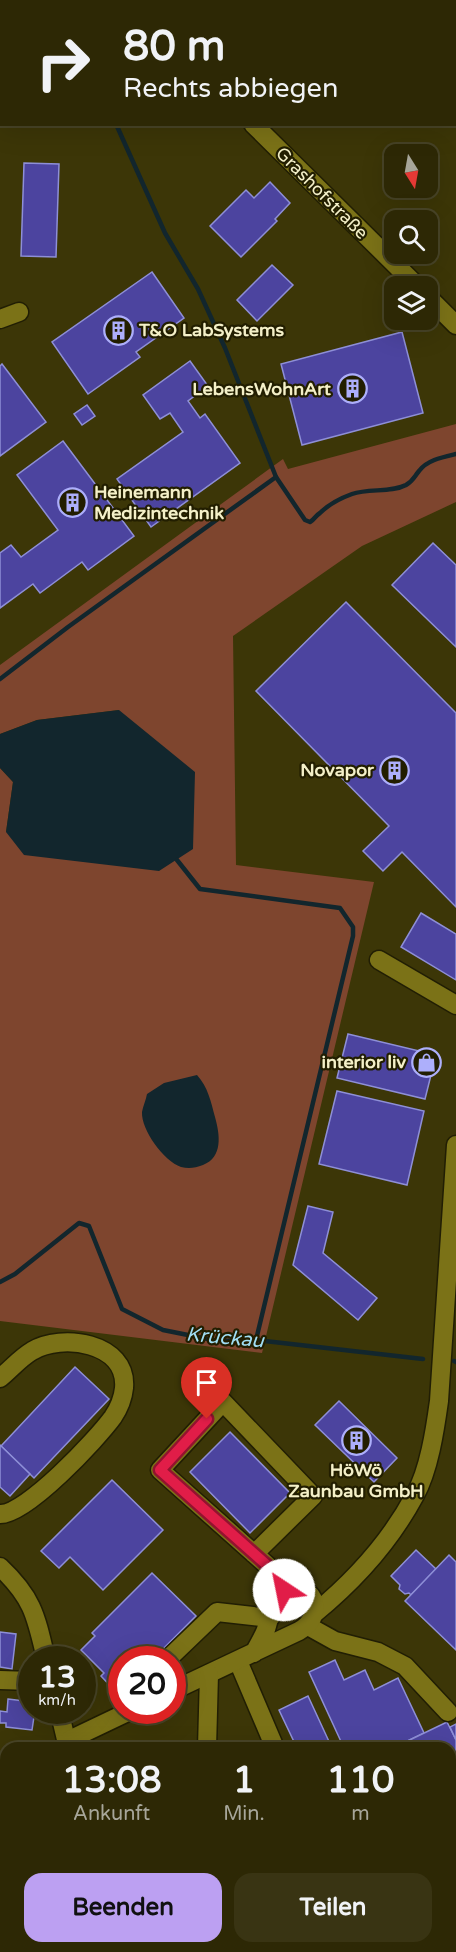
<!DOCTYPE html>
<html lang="de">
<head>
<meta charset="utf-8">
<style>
	body { margin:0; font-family:"Varela Round",sans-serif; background:#393413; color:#f1f3f6; height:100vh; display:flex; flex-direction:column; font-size:22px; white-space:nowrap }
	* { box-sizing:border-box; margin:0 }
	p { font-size:20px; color:#a7a69a }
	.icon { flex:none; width:33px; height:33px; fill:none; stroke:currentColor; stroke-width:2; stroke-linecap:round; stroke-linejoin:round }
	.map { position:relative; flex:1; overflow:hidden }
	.details { position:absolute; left:0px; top:1742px; width:456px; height:212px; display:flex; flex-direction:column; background:#2d2805; border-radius:18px 18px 0 0; box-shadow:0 6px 24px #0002,0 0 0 2px #484427 }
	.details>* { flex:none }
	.banner { position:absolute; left:0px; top:0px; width:456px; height:126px; box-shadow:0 6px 24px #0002,0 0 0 2px #484427; background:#2d2805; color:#f1f3f6; overflow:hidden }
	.needle { width:39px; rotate:169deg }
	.tools { position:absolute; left:384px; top:144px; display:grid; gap:12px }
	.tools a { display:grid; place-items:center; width:54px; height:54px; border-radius:12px; background:#2d2805; box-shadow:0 6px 24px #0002,0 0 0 2px #484427; font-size:30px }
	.speed { position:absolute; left:18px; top:1646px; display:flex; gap:12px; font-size:30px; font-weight:700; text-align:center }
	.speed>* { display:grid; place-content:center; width:78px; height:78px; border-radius:50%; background:#2d2805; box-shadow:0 6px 24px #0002,0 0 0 2px #484427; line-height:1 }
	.speed small { font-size:15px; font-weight:400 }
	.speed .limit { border:9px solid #d22; background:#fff; color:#111 }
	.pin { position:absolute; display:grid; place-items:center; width:51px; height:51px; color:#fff; margin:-62px -26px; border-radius:50% 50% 50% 0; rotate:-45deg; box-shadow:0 0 6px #0007 }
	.pin .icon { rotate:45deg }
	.me { position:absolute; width:66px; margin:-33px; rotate:326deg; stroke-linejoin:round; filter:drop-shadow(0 0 4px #0008) }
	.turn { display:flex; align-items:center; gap:21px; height:126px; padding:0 24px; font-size:27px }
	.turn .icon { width:78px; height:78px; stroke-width:2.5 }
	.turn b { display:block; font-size:42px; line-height:51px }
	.eta { display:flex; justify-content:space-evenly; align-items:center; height:102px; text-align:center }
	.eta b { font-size:36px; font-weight:700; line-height:42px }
	.cta { display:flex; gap:12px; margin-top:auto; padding:12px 24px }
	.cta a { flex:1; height:69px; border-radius:18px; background:#bca0f2; color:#111; font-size:24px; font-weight:700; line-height:69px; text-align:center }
	.cta a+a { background:#393413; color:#f1f3f6 }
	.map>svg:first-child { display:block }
	.green { fill:#7e452e }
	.water { fill:#12262d }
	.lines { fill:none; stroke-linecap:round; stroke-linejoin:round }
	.stream { stroke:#12262d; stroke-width:4.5 }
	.building { fill:#4c449f; stroke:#8e8fd7; stroke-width:1.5 }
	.minor-casing { stroke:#211e04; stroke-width:21 }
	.minor { stroke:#7b7217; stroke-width:18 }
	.route-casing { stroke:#92132f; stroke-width:15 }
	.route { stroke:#e11d48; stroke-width:10 }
	.labels { text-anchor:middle; stroke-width:4.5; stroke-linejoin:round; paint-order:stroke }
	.street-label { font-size:18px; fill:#f4f0c8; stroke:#221e00 }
	.poi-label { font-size:18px; font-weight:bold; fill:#f4f0c8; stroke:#221e00; text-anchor:end }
	.water-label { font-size:20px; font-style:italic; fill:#a1def4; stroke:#221e00 }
</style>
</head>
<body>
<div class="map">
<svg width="456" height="1952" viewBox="0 0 456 1952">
	<rect width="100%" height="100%" fill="#3c3607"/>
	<polygon class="green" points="456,424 456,502 362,546 233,636 236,865 374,882 262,1353 0,1321 0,768 13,782 6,832 119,710 37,720 0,734 0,665 283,459 288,469"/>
	<g class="water">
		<polygon points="119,710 195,772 193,849 159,871 24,855 6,832 13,782 0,768 0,734 37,720"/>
		<path d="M197 1075C208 1087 211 1102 215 1117 220 1135 223 1157 203 1165 195 1168 189 1169 181 1167 164 1161 141 1130 142 1112 143 1106 146 1100 147 1094L164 1083Z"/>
	</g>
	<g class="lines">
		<g class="stream">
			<polyline points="202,0 202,2"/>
			<polyline points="116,124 165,233 198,289 225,348 276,477"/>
			<path d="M0 679 68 627 276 477 305 520 310 522C315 519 315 516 320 513 328 505 341 498 352 494 369 488 391 493 406 485 413 481 414 477 419 471 427 460 443 457 456 454"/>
			<polyline points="177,860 200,889 340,908 353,927 353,936 256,1340"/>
			<polyline points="0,1282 15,1274 79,1223 89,1226 122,1309 163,1330 218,1341 256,1340 423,1359"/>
			<polyline points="454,1361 456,1362"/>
		</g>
	</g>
	<g class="building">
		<polygon points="0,0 43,0 45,2 2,2 2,35"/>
		<polygon points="327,0 456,0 456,57 454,58 454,2"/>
		<polygon points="24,163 59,164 56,257 21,256"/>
		<polygon points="270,182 290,203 275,219 277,221 241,257 210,226 246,190 254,198"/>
		<polygon points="272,265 293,285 257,321 237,300"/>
		<polygon points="152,272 184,318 136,352 140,357 88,394 52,342"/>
		<polygon points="402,332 423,413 302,445 281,364"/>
		<polygon points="190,361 208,386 188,401 200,418 205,414 240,463 151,527 117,479 183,432 170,413 160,419 143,395"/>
		<polygon points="2,364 46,422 0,456 0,366"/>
		<polygon points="87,405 95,416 82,425 74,414"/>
		<polygon points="63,441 134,536 88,570 82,562 40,593 33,584 0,608 0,553 11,545 21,557 58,530 17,475"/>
		<polygon points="433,543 456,565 456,647 392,585"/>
		<polygon points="346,602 456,713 456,907 402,852 383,871 363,851 389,826 256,691"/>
		<polygon points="421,913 456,934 456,980 401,947"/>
		<polygon points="348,1034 436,1055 425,1099 337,1078"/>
		<polygon points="337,1091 424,1111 407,1185 319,1164"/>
		<polygon points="308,1206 333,1212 323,1253 377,1298 358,1320 293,1265"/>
		<polygon points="75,1367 109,1399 34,1478 1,1446"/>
		<polygon points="339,1401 397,1458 374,1482 315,1425"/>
		<polygon points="230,1432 290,1493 250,1533 190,1472"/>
		<polygon points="0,1445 30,1474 10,1496 0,1487"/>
		<polygon points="112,1480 163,1530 103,1590 70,1557 59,1568 41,1551"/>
		<polygon points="416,1550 436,1569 411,1595 409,1593 405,1594 399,1589 400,1585 391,1576"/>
		<polygon points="449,1555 456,1562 456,1650 405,1601"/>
		<polygon points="152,1573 196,1616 153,1659 122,1659 122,1684 115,1691 101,1676 104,1673 81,1650 95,1636 92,1633"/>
		<polygon points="0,1632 16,1634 12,1669 0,1667"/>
		<polygon points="335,1660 344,1680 365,1670 374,1690 398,1678 424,1733 393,1748 344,1748 309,1672"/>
		<polygon points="308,1696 332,1748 297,1748 279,1710"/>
		<polygon points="8,1699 32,1702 32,1710 35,1710 32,1730 6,1727 6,1723 0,1723 0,1711 7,1712"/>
		<polygon points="447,1722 456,1740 456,1758 450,1767 450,1748 393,1748"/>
		<polygon points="456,1724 456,1740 450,1727"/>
		<polygon points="6,1759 6,1941 0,1943 0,1760"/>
		<polygon points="456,1844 456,1948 450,1935 450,1846"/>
		<polygon points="6,1941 6,1947 100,1947 102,1952 0,1952 0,1943"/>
		<polygon points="226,1947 279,1947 281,1952 229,1952"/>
		<polygon points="309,1947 357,1947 360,1952 312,1952"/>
		<polygon points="395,1947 445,1947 447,1952 398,1952"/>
	</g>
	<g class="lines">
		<defs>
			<g id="minor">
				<polyline points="129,0 131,2"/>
				<polyline points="253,124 417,286"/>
				<polyline points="428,297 456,325"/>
				<polyline points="0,319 19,312"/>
				<polyline points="379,960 456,1005"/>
				<path d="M0 1378C10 1370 20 1358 32 1351 61 1333 128 1342 124 1388 123 1398 119 1408 113 1417 97 1439 26 1515 0 1514"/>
				<polyline points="254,1554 313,1496 223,1402 160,1470 278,1575 284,1590"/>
				<path d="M0 1567C33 1598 36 1616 46 1659"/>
				<path d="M315 1613C354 1581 391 1540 415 1495 429 1470 435 1430 439 1401L456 1145"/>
				<polyline points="308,1626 335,1641 378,1652 405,1666 448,1712"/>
				<polyline points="168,1659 217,1612 270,1618"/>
				<polyline points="238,1661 275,1748"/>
				<polyline points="0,1680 32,1681"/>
				<path d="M172 1691 299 1631C325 1617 316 1583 289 1589 270 1593 271 1618 265 1632 262 1639 258 1646 254 1653"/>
				<polyline points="59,1710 68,1748"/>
				<polyline points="67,1741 132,1710"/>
				<polyline points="207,1748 209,1674"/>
				<polyline points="118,1947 119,1952"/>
				<polyline points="286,1949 288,1952"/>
			</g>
		</defs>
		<use href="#minor" class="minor-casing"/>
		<use href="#minor" class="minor"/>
	</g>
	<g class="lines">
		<defs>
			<polyline id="route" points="207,1419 160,1470 278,1575 284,1590"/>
		</defs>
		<use href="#route" class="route-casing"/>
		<use href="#route" class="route"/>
	</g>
	<defs>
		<symbol id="building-ring" viewBox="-11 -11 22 22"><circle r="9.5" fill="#221e00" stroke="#adaffb" stroke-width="1.5"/><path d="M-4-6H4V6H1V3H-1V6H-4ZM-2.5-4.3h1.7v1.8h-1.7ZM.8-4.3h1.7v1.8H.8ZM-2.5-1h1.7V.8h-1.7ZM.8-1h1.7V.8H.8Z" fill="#adaffb"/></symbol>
		<symbol id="shop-ring" viewBox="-11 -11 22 22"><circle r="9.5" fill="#221e00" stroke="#adaffb" stroke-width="1.5"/><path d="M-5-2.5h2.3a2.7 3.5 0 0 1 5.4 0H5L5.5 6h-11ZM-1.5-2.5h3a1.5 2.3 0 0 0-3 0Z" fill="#adaffb"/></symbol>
	</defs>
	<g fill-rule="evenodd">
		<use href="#building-ring" x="102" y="314" width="33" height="33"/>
		<use href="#building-ring" x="336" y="372" width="33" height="33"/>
		<use href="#building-ring" x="56" y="486" width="33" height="33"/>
		<use href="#building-ring" x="378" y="754" width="33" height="33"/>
		<use href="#shop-ring" x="410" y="1046" width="33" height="33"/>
		<use href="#building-ring" x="340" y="1424" width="33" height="33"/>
	</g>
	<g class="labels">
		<g class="street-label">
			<text transform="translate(322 193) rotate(45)" y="6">Grashofstraße</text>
		</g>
		<g class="poi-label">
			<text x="139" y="336" text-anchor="start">T&amp;O LabSystems</text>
			<text x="331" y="395">LebensWohnArt</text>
			<text x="94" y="498" text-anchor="start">Heinemann<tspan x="94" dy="21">Medizintechnik</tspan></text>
			<text x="374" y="776">Novapor</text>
			<text x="406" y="1068">interior liv</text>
			<text x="356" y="1476" text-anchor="middle">HöWö<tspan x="356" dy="21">Zaunbau GmbH</tspan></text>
		</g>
		<g class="water-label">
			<text transform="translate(225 1337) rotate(5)" y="7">Krückau</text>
		</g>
	</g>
</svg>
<div class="tools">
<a><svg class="needle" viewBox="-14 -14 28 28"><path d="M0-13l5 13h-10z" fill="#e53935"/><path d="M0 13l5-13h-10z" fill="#a7a69a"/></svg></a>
<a><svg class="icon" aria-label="search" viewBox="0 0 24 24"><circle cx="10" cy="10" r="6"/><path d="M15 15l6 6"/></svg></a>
<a><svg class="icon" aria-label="layers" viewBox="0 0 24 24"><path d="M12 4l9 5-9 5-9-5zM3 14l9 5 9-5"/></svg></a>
</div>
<div class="speed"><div>13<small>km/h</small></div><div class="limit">20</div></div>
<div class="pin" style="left:207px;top:1419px;background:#d93025"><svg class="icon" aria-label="arrive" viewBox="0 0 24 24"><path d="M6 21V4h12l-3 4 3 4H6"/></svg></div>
<svg class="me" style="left:284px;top:1590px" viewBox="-20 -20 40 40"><circle r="19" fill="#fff"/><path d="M0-13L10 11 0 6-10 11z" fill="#e11d48"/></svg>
<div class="banner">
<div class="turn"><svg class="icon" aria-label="right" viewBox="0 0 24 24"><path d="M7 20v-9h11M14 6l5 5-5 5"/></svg><div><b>80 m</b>Rechts abbiegen</div></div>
</div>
<section class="details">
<div class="eta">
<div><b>13:08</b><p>Ankunft</p></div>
<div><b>1</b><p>Min.</p></div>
<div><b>110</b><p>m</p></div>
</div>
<div class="cta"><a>Beenden</a><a>Teilen</a></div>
</section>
</div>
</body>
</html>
